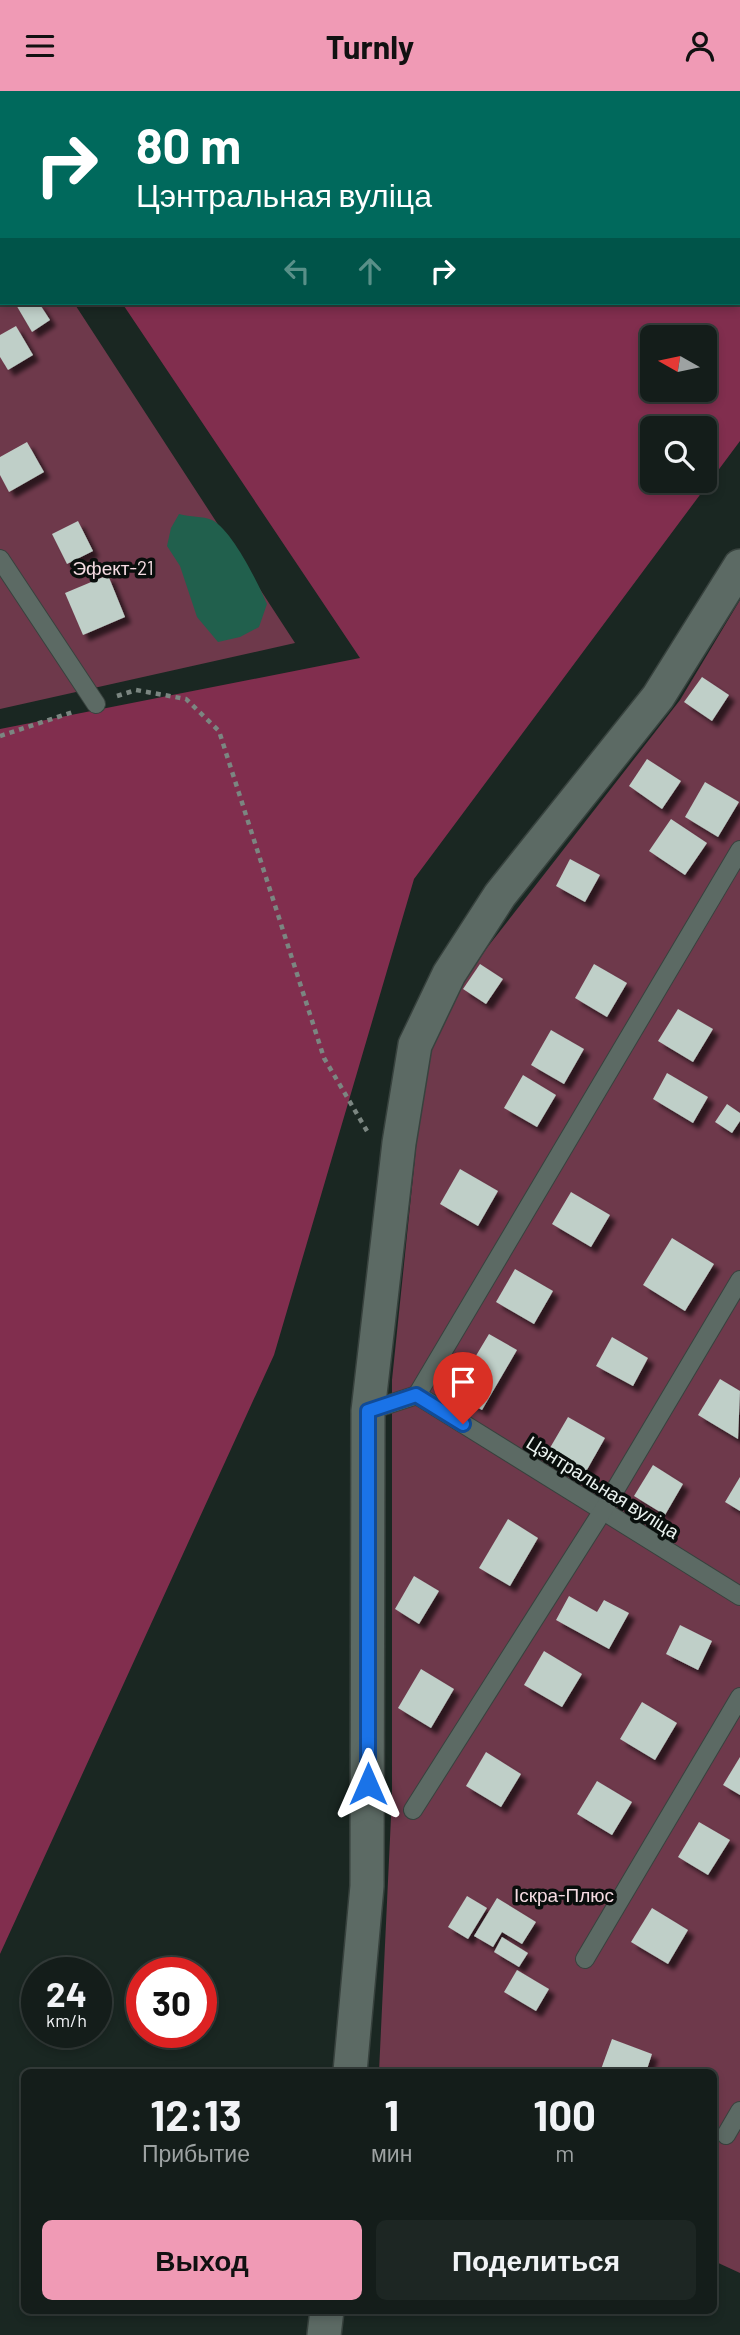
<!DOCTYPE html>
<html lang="ru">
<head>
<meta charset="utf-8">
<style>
	body { margin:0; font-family:Barlow,sans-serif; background:#1d2623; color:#f1f3f6; height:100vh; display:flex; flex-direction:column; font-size:26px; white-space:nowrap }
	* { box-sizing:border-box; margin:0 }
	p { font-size:23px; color:#9da2a2 }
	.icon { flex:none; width:38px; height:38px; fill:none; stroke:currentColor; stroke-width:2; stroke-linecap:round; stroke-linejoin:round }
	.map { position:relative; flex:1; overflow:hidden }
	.drawer { position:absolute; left:21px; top:1978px; width:696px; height:245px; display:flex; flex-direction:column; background:#141d1a; border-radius:10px; box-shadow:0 4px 10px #0003,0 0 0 2px #333b39 }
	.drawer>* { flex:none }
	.guide { position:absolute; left:0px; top:0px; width:740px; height:214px; box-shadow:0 4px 10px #0003,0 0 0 2px #333b39; background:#00695c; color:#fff; overflow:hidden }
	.needle { width:46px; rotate:279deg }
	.fabs { position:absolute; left:640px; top:234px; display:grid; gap:14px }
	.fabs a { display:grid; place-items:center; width:77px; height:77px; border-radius:10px; background:#141d1a; box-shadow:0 4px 10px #0003,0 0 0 2px #333b39; font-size:35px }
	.speed { position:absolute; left:21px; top:1866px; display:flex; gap:14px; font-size:35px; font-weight:700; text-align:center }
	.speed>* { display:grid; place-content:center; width:91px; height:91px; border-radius:50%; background:#141d1a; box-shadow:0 4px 10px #0003,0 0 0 2px #333b39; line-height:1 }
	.speed small { font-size:18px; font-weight:400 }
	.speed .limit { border:10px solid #d22; background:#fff; color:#111 }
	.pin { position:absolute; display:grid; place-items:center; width:60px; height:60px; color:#fff; margin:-72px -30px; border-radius:50% 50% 50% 0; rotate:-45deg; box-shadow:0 0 7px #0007 }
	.pin .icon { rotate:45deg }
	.me { position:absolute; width:77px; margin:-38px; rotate:0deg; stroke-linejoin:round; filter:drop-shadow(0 0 5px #0008) }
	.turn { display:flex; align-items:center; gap:24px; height:147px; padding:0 21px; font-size:32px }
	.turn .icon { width:91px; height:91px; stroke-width:2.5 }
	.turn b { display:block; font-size:49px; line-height:60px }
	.lanes { display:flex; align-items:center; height:66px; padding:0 21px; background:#0003; justify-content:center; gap:35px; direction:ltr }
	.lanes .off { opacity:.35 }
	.eta { display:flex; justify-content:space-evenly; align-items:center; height:119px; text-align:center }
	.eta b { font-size:42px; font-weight:700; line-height:49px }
	.button { display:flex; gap:14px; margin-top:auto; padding:14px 21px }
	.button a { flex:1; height:80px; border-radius:10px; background:#f09ab5; color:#111; font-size:28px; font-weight:700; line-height:80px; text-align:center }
	.button a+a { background:#1d2623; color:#f1f3f6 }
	header { display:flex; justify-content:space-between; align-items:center; height:91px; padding:0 21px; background:#f09ab5; color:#111; font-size:32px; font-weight:700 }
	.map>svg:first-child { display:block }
	.green { fill:#6e394b }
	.forest { fill:#812e4e; fill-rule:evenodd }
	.water { fill:#21604d }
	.building { fill:#bfcfc8; filter:url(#shadow) }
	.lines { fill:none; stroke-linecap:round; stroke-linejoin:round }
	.service-casing { stroke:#38423e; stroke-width:20 }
	.minor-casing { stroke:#38423e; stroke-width:36 }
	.path { stroke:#7b8681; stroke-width:4.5; stroke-dasharray:5 5; stroke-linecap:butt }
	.service { stroke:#5c6a64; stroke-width:18 }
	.minor { stroke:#5c6a64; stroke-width:33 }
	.route-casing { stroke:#114b97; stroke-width:18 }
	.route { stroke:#1a73e8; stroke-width:12 }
	.labels { text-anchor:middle; stroke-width:7; stroke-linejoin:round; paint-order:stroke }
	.park-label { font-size:19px; fill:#f5dbe2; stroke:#090e0c }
	.street-label { font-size:19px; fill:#ebf3f0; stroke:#090e0c }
</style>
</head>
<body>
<header><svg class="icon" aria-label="menu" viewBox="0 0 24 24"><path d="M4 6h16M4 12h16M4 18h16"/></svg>Turnly<svg class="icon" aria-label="person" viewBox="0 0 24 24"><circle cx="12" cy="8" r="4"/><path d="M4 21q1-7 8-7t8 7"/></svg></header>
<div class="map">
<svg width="740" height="2244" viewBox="0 0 740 2244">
	<defs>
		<filter id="shadow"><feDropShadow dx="6" dy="6" stdDeviation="2" flood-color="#0009"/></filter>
	</defs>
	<rect width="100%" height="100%" fill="#1a2722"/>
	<g class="green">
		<polygon points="0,97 2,212 74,212 295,552 0,618"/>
		<polygon points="740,509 740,2182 714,2170 714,1981 379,1981 392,1705 392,1289 425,970 442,925 486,858 680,609"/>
	</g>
	<path class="forest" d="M0 0H740V350L414 788 274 1264 0 1863V638L360 567 122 212H738V2H2V32ZM653 247H705V299H653ZM653 338H705V390H653Z"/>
	<path class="water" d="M179 423C190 426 203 425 212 429 232 439 258 492 267 513L259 536 240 546 218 551 197 526 180 475 167 455 171 437Z"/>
	<g class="building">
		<polygon points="15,212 39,212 50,229 32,241"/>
		<polygon points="16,235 33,264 8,279 0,266 0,244"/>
		<polygon points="27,351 44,381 9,401 0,384 0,366"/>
		<polygon points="78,430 93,460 67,473 52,443"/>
		<polygon points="108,484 125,526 83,544 65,502"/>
		<polygon points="702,586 729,604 712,630 684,611"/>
		<polygon points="647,668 681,690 662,718 629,695"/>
		<polygon points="705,691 739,711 718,746 685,726"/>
		<polygon points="671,728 707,752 685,784 649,760"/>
		<polygon points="570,768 600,784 585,811 556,795"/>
		<polygon points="480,873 503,888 486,913 463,898"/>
		<polygon points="594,873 627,892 607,926 575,907"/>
		<polygon points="678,918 713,938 693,971 658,950"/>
		<polygon points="551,939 584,958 564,993 531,974"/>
		<polygon points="667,982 708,1006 693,1032 653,1008"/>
		<polygon points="523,984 556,1004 537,1036 504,1017"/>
		<polygon points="727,1013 740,1022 740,1030 732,1042 715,1031"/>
		<polygon points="460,1078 498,1100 478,1135 440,1113"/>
		<polygon points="571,1101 610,1124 591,1156 552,1133"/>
		<polygon points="672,1147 714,1173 685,1220 643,1194"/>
		<polygon points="515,1178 553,1200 534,1233 496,1211"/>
		<polygon points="489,1243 517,1259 482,1319 441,1295 455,1270 468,1278"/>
		<polygon points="612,1246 648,1267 633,1295 596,1275"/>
		<polygon points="720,1288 740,1300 738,1348 698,1324"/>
		<polygon points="568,1326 605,1347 584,1384 547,1362"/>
		<polygon points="653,1374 683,1393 665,1424 634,1405"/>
		<polygon points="740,1386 740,1420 725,1411"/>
		<polygon points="508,1428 538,1447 510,1495 479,1477"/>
		<polygon points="414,1485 439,1500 419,1533 395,1518"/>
		<polygon points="569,1505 597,1521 604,1509 629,1522 609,1558 556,1529"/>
		<polygon points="680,1534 712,1550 698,1579 666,1563"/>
		<polygon points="544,1560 582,1583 562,1616 524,1594"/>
		<polygon points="421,1578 454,1598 431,1637 398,1617"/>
		<polygon points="642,1611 677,1632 655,1669 620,1648"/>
		<polygon points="486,1661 521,1683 501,1716 466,1695"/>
		<polygon points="740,1666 740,1704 723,1694"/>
		<polygon points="597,1690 632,1711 612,1744 577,1723"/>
		<polygon points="699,1731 730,1749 708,1784 678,1766"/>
		<polygon points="467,1805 487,1817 468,1848 448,1836"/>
		<polygon points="497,1807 536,1831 522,1853 502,1841 493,1856 474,1845"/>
		<polygon points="652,1817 688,1839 668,1873 631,1851"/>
		<polygon points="502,1846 528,1862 519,1876 494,1861"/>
		<polygon points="517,1879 549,1898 536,1920 504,1901"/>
		<polygon points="612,1948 652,1963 646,1981 600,1981"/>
	</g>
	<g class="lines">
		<defs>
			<g id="service">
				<polyline points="0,468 96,613"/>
				<polyline points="417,1304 740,759"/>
				<polyline points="368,1320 417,1304 740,1505"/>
				<polyline points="413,1719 602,1421 740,1189"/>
				<polyline points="585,1868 740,1606"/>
				<polyline points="726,2044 740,2020"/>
			</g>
			<g id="minor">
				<polyline points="350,1981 367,1795 368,1320 399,1052 415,954 449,883 500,804 658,606 740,475"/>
				<polyline points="324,2244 327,2219"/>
			</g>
		</defs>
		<use href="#service" class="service-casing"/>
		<use href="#minor" class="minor-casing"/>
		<g class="path">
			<polyline points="117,605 136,599 186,608 219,640 324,967 367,1040"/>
			<polyline points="0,645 73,621"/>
		</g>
		<use href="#service" class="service"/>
		<use href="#minor" class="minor"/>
	</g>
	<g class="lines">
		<defs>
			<polyline id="route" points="368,1693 368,1320 416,1304 463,1333"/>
		</defs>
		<use href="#route" class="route-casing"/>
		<use href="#route" class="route"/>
	</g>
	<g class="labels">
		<g class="park-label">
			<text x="113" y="484">Эфект-21</text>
			<text x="564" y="1811">Іскра-Плюс</text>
		</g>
		<g class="street-label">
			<text transform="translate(603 1396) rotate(32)" y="7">Цэнтральная вуліца</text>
		</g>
	</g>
</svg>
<div class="fabs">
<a><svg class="needle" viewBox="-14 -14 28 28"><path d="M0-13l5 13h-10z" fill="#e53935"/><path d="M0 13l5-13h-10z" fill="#9da2a2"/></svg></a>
<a><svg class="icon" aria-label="search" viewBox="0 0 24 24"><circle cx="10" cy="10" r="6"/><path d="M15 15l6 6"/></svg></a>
</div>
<div class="speed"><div>24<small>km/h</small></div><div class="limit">30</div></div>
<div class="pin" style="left:463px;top:1333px;background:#d93025"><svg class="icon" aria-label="arrive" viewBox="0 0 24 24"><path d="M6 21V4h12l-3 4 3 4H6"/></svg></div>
<svg class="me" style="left:368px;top:1693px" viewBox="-20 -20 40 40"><path d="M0-17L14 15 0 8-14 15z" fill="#1a73e8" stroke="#fff" stroke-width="4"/></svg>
<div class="guide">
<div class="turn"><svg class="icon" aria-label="right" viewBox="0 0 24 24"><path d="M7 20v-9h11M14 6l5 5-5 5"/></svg><div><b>80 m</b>Цэнтральная вуліца</div></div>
<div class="lanes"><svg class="icon off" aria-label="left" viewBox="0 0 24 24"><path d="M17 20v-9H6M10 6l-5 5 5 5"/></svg><svg class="icon off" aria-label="ahead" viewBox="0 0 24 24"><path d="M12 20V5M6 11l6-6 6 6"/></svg><svg class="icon" aria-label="right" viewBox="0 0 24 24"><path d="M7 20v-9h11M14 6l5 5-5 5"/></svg></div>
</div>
<section class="drawer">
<div class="eta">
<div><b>12:13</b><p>Прибытие</p></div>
<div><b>1</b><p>мин</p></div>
<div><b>100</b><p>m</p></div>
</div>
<div class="button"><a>Выход</a><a>Поделиться</a></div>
</section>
</div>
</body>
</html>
